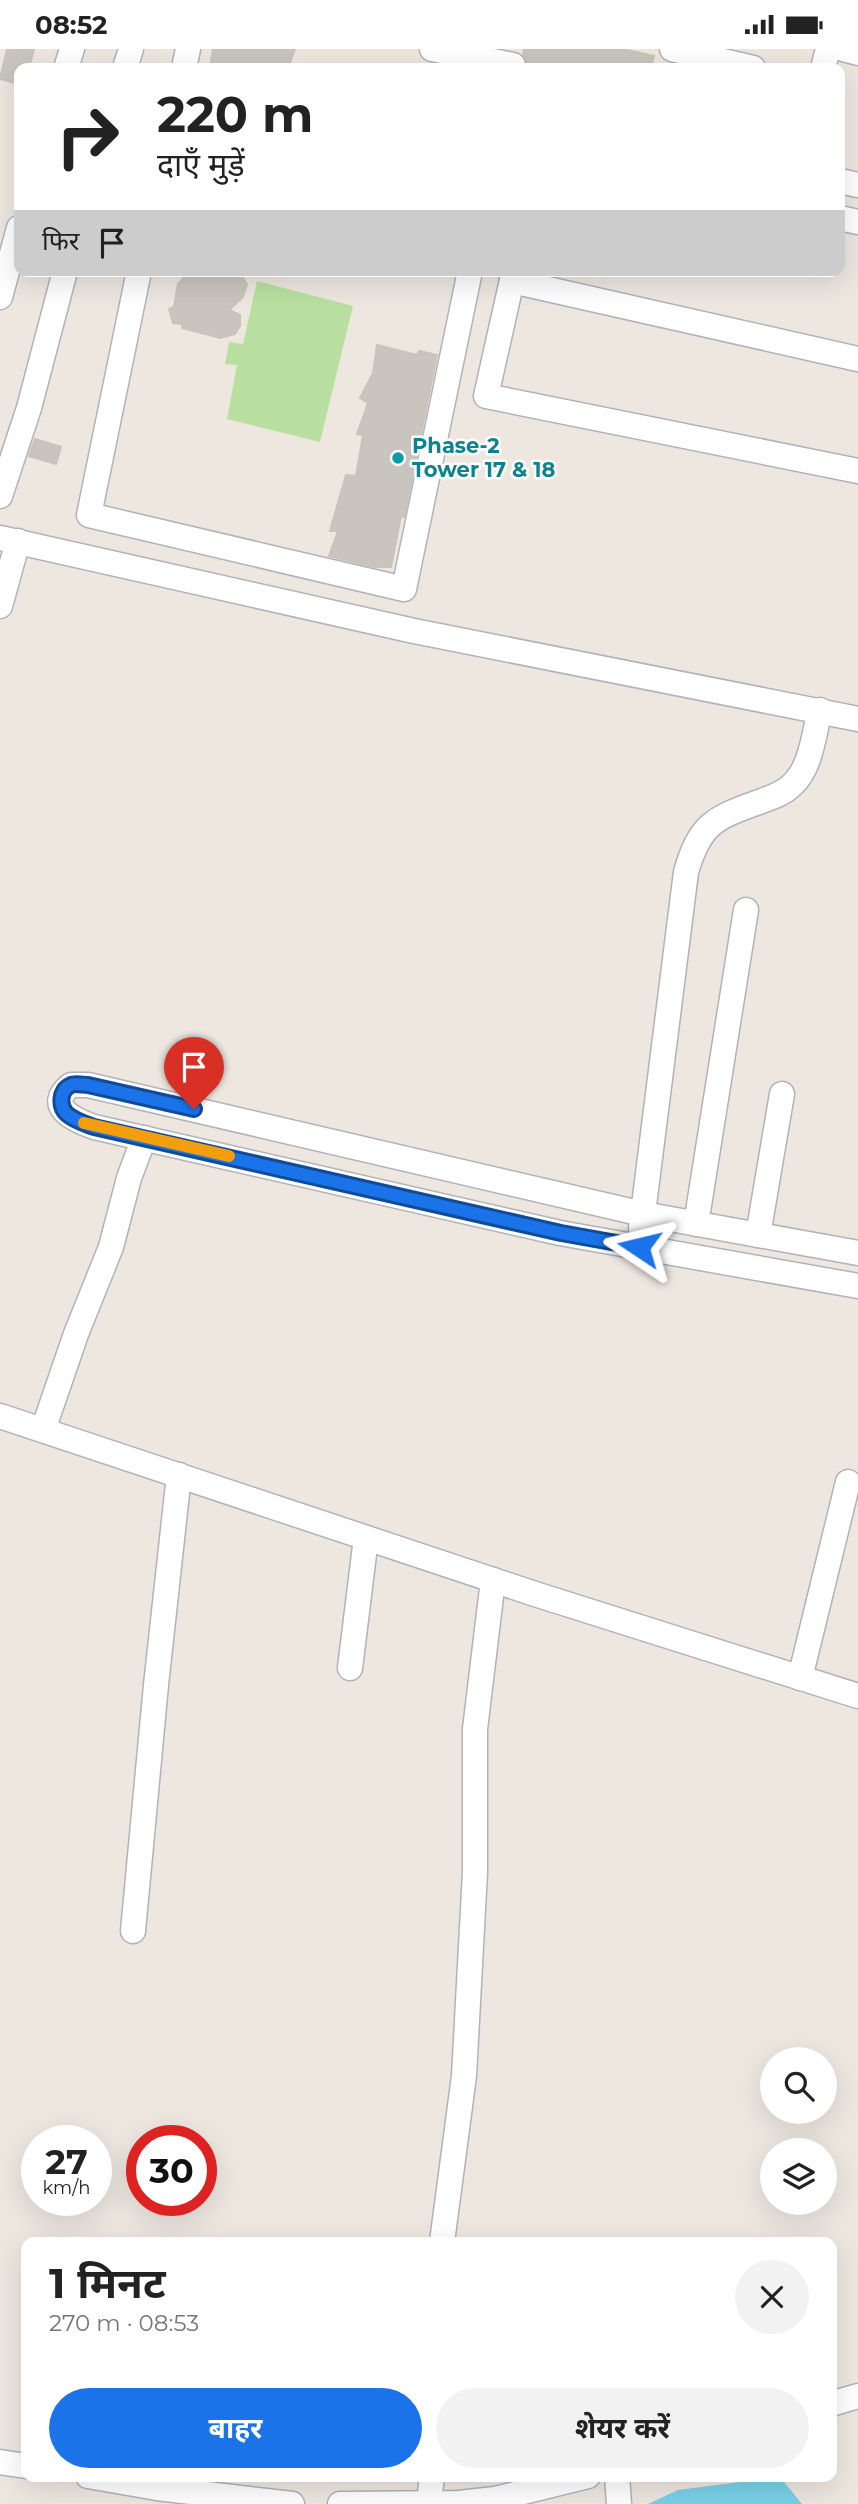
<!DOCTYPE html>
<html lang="hi">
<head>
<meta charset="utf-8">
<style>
	body { margin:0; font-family:Montserrat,"Noto Sans Devanagari",sans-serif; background:#f2f2f2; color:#222; height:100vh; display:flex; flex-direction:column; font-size:26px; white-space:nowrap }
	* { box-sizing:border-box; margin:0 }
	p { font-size:23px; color:#767676 }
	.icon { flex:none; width:38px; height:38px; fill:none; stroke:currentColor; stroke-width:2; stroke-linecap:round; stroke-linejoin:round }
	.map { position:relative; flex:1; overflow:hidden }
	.side { position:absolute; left:21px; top:2188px; width:816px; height:245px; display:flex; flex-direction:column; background:#fff; border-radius:14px; box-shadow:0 7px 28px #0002 }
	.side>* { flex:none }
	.hud { position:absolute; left:14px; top:14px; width:831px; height:214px; border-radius:14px; box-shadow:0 7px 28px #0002; background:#fff; color:#222; overflow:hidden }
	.controls { position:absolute; left:760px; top:1998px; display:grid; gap:14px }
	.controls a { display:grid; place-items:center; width:77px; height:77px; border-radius:50%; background:#fff; box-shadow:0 7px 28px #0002; font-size:35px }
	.speed { position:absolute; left:21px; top:2076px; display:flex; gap:14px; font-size:35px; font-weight:700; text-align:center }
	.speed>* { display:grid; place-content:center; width:91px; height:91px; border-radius:50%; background:#fff; box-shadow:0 7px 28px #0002; line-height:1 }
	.speed small { font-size:18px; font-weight:400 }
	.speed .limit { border:10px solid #d22; background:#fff; color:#111 }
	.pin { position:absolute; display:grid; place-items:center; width:60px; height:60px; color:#fff; margin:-72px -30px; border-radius:50% 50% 50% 0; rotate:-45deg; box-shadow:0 0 7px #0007 }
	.pin .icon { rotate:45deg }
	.me { position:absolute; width:77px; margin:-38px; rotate:280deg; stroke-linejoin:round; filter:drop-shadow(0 0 5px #0008) }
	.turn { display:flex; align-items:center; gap:24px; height:147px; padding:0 28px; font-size:32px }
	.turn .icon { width:91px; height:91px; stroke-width:2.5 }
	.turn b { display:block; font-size:49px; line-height:60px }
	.then { display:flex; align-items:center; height:66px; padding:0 28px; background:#0003; gap:14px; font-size:26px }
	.round { display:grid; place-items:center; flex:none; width:74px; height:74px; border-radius:37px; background:#f2f2f2 }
	.summary { display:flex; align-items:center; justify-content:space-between; height:119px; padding:0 28px }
	h1 { font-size:42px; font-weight:700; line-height:52px }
	.button { display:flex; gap:14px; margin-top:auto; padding:14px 28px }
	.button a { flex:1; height:80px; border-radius:42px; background:#1a73e8; color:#fff; font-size:28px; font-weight:700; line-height:80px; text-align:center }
	.button a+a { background:#f2f2f2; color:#222 }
	.status { display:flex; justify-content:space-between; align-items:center; height:49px; padding:0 35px; background:#fff; direction:ltr }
	.status svg { height:19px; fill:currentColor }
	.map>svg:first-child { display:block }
	.green { fill:#b9e0a0 }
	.water { fill:#79d0e9 }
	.building { fill:#c9c5be; stroke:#c9c3b9; stroke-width:2 }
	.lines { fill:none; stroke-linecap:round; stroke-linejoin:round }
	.minor-casing { stroke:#b0b3bc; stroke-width:27 }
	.minor { stroke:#fff; stroke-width:24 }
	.route-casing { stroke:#114b97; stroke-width:18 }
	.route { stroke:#1a73e8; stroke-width:12 }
	.slow { stroke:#f59e0b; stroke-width:12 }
	.culture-dot { fill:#0f9aa8; stroke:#fff; stroke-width:2.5 }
	.labels { text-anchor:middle; stroke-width:5; stroke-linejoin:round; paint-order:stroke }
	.culture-label { font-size:21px; font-weight:bold; fill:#0d838f; stroke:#fff; text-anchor:start }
</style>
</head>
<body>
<div class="status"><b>08:52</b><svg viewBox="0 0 49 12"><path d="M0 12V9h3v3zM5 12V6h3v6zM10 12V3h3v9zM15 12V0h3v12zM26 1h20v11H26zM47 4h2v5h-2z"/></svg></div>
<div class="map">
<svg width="858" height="2455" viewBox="0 0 858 2455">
	<rect width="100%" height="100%" fill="#ede7e0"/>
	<polygon class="green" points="257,232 353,257 320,393 227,370 237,316 225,315 229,293 243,295"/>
	<polygon class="water" points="740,2433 784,2433 802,2455 648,2455 678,2441"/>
	<g class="building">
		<polygon points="7,0 34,0 29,19 19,19 19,35 0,30"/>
		<polygon points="213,0 295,0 288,19 210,19"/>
		<polygon points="524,0 623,0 654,7 651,19 527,19 527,12 523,5"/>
		<polygon points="180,222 238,222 247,235 243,248 229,261 240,266 240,277 235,285 220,289 182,279 182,275 173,274 169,260 174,258 178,235 183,230"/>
		<polygon points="377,296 417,306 419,302 437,306 404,468 401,467 391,518 375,518 329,507 338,482 330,482 346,426 356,427 363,386 357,385 368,354 360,349 373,324"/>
		<polygon points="35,390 61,398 56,415 29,407"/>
	</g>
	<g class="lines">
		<defs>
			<g id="minor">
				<polyline points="432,0 513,16"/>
				<polyline points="672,0 753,19"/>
				<polyline points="843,0 858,4"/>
				<polyline points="66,19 72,0"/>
				<polyline points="125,19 131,0"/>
				<polyline points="184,19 188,0"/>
				<polyline points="823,19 828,0"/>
				<polyline points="840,132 858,136"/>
				<polyline points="840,169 858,173"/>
				<polyline points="139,222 89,466 404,540 470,222"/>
				<polyline points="514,222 486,347 858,422"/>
				<polyline points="512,232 858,310"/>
				<polyline points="0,248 19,179"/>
				<polyline points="0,447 29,359 65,222"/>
				<polyline points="0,489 414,582 858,670"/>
				<polyline points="0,557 18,492"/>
				<polyline points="696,1175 746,861"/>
				<path d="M641 1180 686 823C700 775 714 769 759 753 770 749 783 745 792 736 811 719 814 685 820 661"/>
				<polyline points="758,1186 782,1045"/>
				<path d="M858 1204 643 1165 88 1036H71C44 1057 74 1071 94 1078L560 1184 858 1237"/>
				<polyline points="0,1367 535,1545 858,1647"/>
				<polyline points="43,1381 76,1285 111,1198 129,1129 144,1089"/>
				<polyline points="350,1619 366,1489"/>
				<polyline points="800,1629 848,1433"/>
				<polyline points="133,1882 156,1636 179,1426"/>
				<polyline points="442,2193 464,2027 475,1823 475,1680 493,1531"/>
				<polyline points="831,2355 858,2347"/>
				<polyline points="0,2413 26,2417"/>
				<polyline points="88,2427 157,2439 292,2455"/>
				<polyline points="617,2427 619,2455"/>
				<polyline points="429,2453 432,2427"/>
				<polyline points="340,2455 459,2454 495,2450 588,2427"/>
			</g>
		</defs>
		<use href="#minor" class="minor-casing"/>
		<use href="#minor" class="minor"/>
	</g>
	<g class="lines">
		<defs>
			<path id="route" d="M194 1060 88 1036C83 1036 75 1034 71 1036 59 1041 59 1058 67 1065 75 1072 84 1074 94 1078L561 1184 639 1198"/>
		</defs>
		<use href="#route" class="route-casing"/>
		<use href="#route" class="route"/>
		<polyline class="slow" points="84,1074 229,1107"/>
	</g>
	<circle class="culture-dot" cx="398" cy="409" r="7"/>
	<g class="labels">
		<g class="culture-label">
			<text x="412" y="404">Phase-2<tspan x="412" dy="24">Tower 17 &amp; 18</tspan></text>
		</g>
	</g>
</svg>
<div class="controls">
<a><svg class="icon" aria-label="search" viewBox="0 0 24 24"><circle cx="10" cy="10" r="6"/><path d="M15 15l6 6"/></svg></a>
<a><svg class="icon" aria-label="layers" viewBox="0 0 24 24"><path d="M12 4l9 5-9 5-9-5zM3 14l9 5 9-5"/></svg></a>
</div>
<div class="speed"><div>27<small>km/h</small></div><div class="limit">30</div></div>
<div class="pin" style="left:194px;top:1060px;background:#d93025"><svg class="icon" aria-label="arrive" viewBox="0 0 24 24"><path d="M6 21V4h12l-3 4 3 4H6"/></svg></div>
<svg class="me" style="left:639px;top:1198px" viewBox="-20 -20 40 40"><path d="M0-17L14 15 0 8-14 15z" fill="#1a73e8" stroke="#fff" stroke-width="4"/></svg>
<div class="hud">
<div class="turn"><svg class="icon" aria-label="right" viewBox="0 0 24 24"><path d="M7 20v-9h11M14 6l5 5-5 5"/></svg><div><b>220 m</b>दाएँ मुड़ें</div></div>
<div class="then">फिर<svg class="icon" aria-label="arrive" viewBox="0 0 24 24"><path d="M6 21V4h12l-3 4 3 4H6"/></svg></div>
</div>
<section class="side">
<div class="summary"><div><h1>1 मिनट</h1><p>270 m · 08:53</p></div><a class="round"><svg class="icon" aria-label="close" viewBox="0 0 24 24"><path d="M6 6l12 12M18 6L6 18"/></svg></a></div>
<div class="button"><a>बाहर</a><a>शेयर करें</a></div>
</section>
</div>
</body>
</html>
